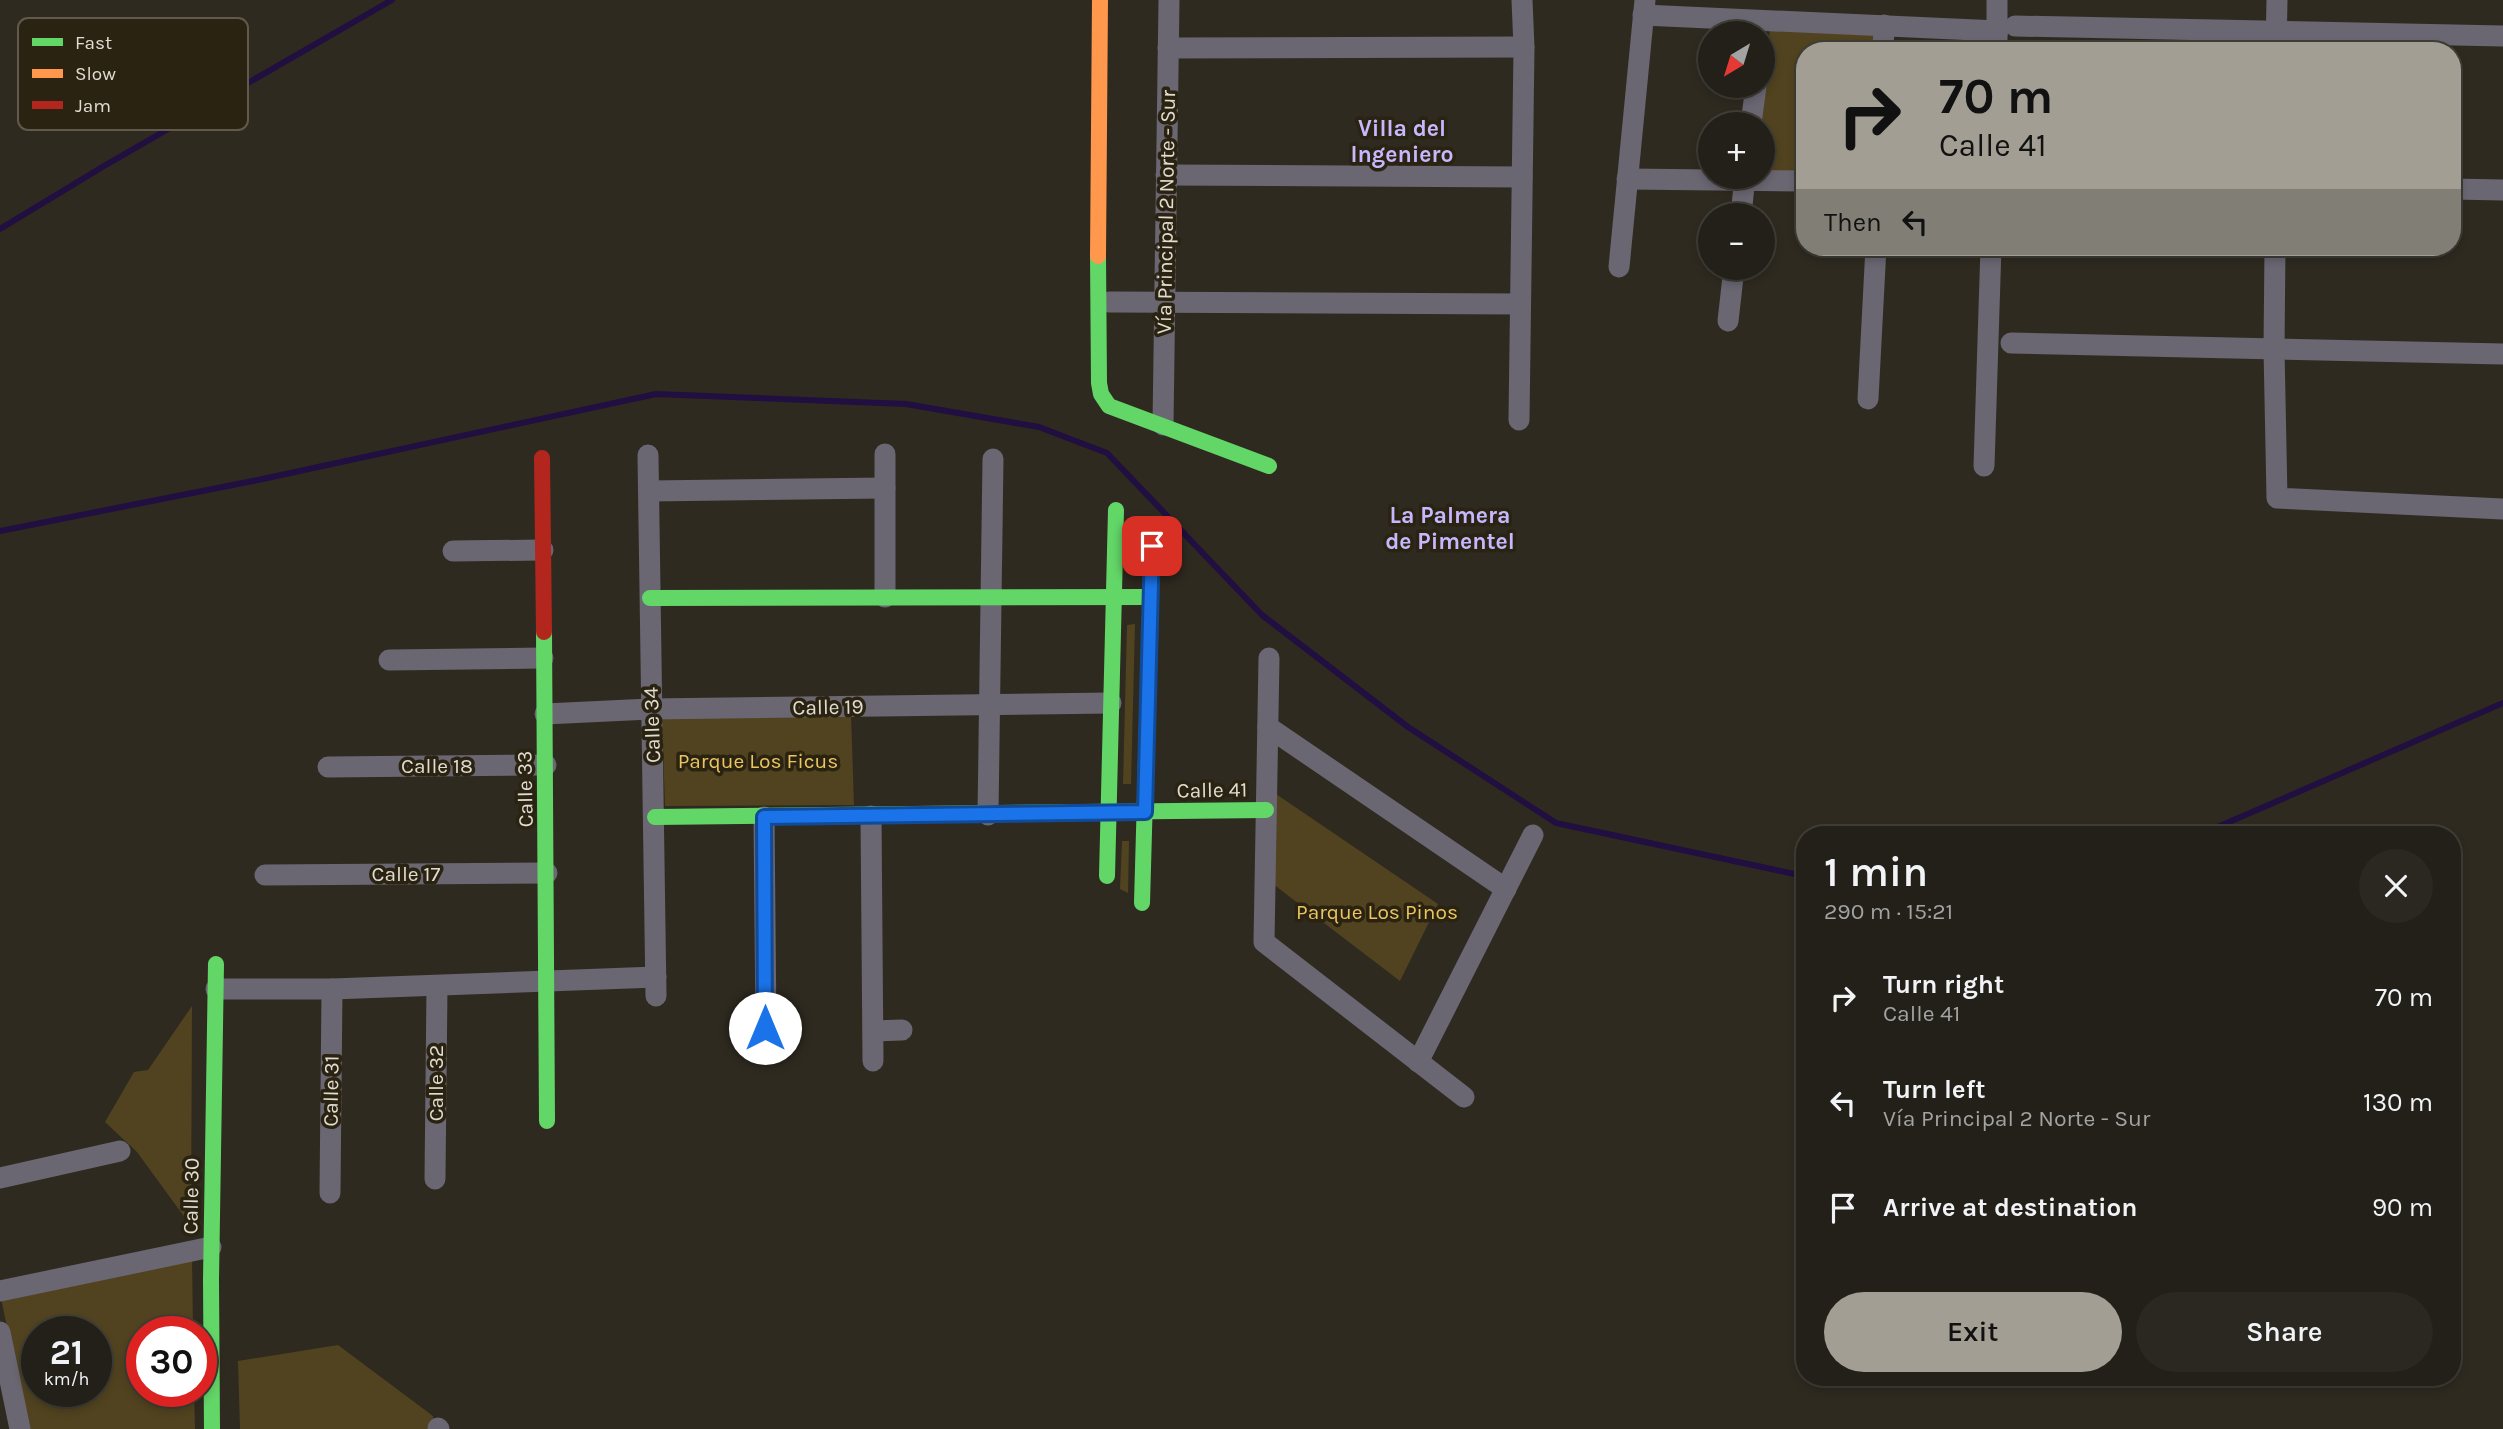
<!DOCTYPE html>
<html lang="en">
<head>
<meta charset="utf-8">
<style>
	body { margin:0; font-family:Karla,sans-serif; background:#2a2821; color:#f1f3f6; height:100vh; display:flex; flex-direction:column; font-size:26px; white-space:nowrap }
	* { box-sizing:border-box; margin:0 }
	p { font-size:23px; color:#a2a3a2 }
	.icon { flex:none; width:38px; height:38px; fill:none; stroke:currentColor; stroke-width:2; stroke-linecap:round; stroke-linejoin:round }
	.map { position:relative; flex:1; overflow:hidden }
	.side { position:absolute; left:1796px; top:826px; width:665px; height:560px; display:flex; flex-direction:column; background:#222018; border-radius:28px; box-shadow:0 4px 10px #0003,0 0 0 2px #3f3e37 }
	.side>* { flex:none }
	.guide { position:absolute; left:1796px; top:42px; width:665px; height:214px; border-radius:28px; box-shadow:0 4px 10px #0003,0 0 0 2px #3f3e37; background:#a29e93; color:#111; overflow:hidden }
	.needle { width:46px; rotate:218deg }
	.fabs { position:absolute; left:1698px; top:21px; display:grid; gap:14px }
	.fabs a { display:grid; place-items:center; width:77px; height:77px; border-radius:50%; background:#222018; box-shadow:0 4px 10px #0003,0 0 0 2px #3f3e37; font-size:35px }
	.speed { position:absolute; left:21px; top:1316px; display:flex; gap:14px; font-size:35px; font-weight:700; text-align:center }
	.speed>* { display:grid; place-content:center; width:91px; height:91px; border-radius:50%; background:#222018; box-shadow:0 4px 10px #0003,0 0 0 2px #3f3e37; line-height:1 }
	.speed small { font-size:18px; font-weight:400 }
	.speed .limit { border:10px solid #d22; background:#fff; color:#111 }
	.pin { position:absolute; display:grid; place-items:center; width:60px; height:60px; color:#fff; margin:-30px; border-radius:14px; box-shadow:0 4px 10px #0006 }
	.me { position:absolute; width:77px; margin:-38px; rotate:0deg; stroke-linejoin:round; filter:drop-shadow(0 0 5px #0008) }
	.turn { display:flex; align-items:center; gap:24px; height:147px; padding:0 28px; font-size:32px }
	.turn .icon { width:91px; height:91px; stroke-width:2.5 }
	.turn b { display:block; font-size:49px; line-height:60px }
	.then { display:flex; align-items:center; height:66px; padding:0 28px; background:#0003; gap:14px; font-size:26px }
	.round { display:grid; place-items:center; flex:none; width:74px; height:74px; border-radius:37px; background:#2a2821 }
	.summary { display:flex; align-items:center; justify-content:space-between; height:119px; padding:0 28px }
	h1 { font-size:42px; font-weight:600; line-height:52px }
	.button { display:flex; gap:14px; margin-top:auto; padding:14px 28px }
	.button a { flex:1; height:80px; border-radius:42px; background:#a29e93; color:#111; font-size:28px; font-weight:600; line-height:80px; text-align:center }
	.button a+a { background:#2a2821; color:#f1f3f6 }
	ul { padding:0; list-style:none }
	li { display:flex; align-items:center; gap:21px; height:105px; padding:0 28px }
	li div { flex:1 }
	li b { display:block; font-size:26px }
	li em { font-style:normal }
	.map>svg:first-child { display:block }
	.green { fill:#51431f; fill-rule:evenodd }
	.lines { fill:none; stroke-linecap:round; stroke-linejoin:round }
	.stream { stroke:#200f40; stroke-width:6 }
	.street { stroke:#6a6672; stroke-width:21 }
	.fast { stroke:#63d668; stroke-width:16 }
	.slow { stroke:#ff974d; stroke-width:16 }
	.jam { stroke:#b3261e; stroke-width:16 }
	.route-casing { stroke:#114b97; stroke-width:18 }
	.route { stroke:#1a73e8; stroke-width:12 }
	.labels { text-anchor:middle; stroke-width:7; stroke-linejoin:round; paint-order:stroke }
	.street-label { font-size:21px; fill:#e1dcd1; stroke:#2a2311 }
	.park-label { font-size:21px; fill:#ebc561; stroke:#2a2311 }
	.neighbourhood-label { font-size:23px; font-weight:bold; fill:#c5b8ff; stroke:#2a2311 }
	.key { fill:#2a2311; stroke:#615a4b; stroke-width:2 }
	.key-label { font-size:19px; fill:#e1dcd1 }
</style>
</head>
<body>
<div class="map">
<svg width="2503" height="1429" viewBox="0 0 2503 1429">
	<rect width="100%" height="100%" fill="#2e2a20"/>
	<g class="green">
		<polygon points="1770,28 1875,33 1875,51 1804,51 1804,172 1762,171 1762,124 1759,124"/>
		<polygon points="1130,520 1138,528 1137,564 1129,565"/>
		<polygon points="1135,624 1131,784 1123,784 1127,625"/>
		<polygon points="851,715 854,805 665,806 662,717"/>
		<polygon points="1276,794 1438,904 1400,981 1273,884"/>
		<polygon points="1122,841 1129,841 1128,893 1120,889"/>
		<polygon points="192,1006 191,1226 137,1152 105,1122 134,1072 148,1070"/>
		<path d="M192 1256 193 1332H142V1391H194L195 1429H28L1 1298ZM37 1332H96V1391H37Z"/>
		<polygon points="338,1345 433,1416 433,1429 240,1429 238,1361"/>
	</g>
	<g class="lines">
		<g class="stream">
			<polyline points="0,229 104,166 392,0"/>
			<polyline points="0,531 258,480 656,394 906,404 1039,427 1107,453 1262,615 1408,727 1556,823 1804,876"/>
			<polyline points="2191,835 2213,829 2503,703"/>
		</g>
		<g class="street">
			<polyline points="1643,15 1998,31"/>
			<polyline points="2015,26 2503,36"/>
			<polyline points="1168,48 1524,47"/>
			<polyline points="1883,51 1884,25"/>
			<polyline points="1997,51 1997,0"/>
			<polyline points="2276,51 2277,0"/>
			<polyline points="1751,124 1756,86"/>
			<polyline points="1166,175 1522,177"/>
			<polyline points="1627,179 1804,181"/>
			<polyline points="2452,189 2503,190"/>
			<polyline points="1741,215 1745,177"/>
			<polyline points="2275,247 2274,349 2277,498 2502,509"/>
			<polyline points="1619,267 1645,0"/>
			<polyline points="1109,302 1520,304"/>
			<polyline points="1728,321 1734,268"/>
			<polyline points="2011,343 2503,354"/>
			<polyline points="1868,399 1876,247"/>
			<polyline points="1519,420 1524,47 1522,0"/>
			<polyline points="1163,425 1169,0"/>
			<polyline points="885,454 885,597"/>
			<polyline points="648,455 656,996"/>
			<polyline points="1984,466 1991,247"/>
			<polyline points="649,491 885,488"/>
			<polyline points="453,551 543,550"/>
			<polyline points="1269,658 1264,942 1464,1097"/>
			<polyline points="389,660 543,658"/>
			<polyline points="545,714 650,709 1111,703"/>
			<polyline points="1268,727 1506,889"/>
			<polyline points="328,767 546,765"/>
			<polyline points="988,815 993,459"/>
			<polyline points="871,816 873,1061"/>
			<polyline points="764,817 766,1028"/>
			<polyline points="265,875 547,873"/>
			<polyline points="216,989 332,989 656,977"/>
			<polyline points="873,1031 902,1030"/>
			<polyline points="1418,1062 1533,835"/>
			<polyline points="0,1178 120,1151"/>
			<polyline points="435,1179 437,986"/>
			<polyline points="330,1193 332,989"/>
			<polyline points="0,1291 211,1247"/>
			<polyline points="0,1332 20,1429"/>
			<polyline points="438,1428 439,1429"/>
		</g>
		<g class="fast">
			<polyline points="1098,256 1099,383 1101,394 1109,406 1269,466"/>
			<polyline points="650,598 1151,597"/>
			<polyline points="544,632 547,1121"/>
			<polyline points="655,817 1266,810"/>
			<polyline points="1107,876 1116,510"/>
			<polyline points="1142,903 1152,546"/>
			<polyline points="212,1429 211,1280 216,964"/>
		</g>
		<polyline class="slow" points="1098,256 1100,0"/>
		<polyline class="jam" points="542,458 544,632"/>
	</g>
	<g class="lines">
		<defs>
			<polyline id="route" points="765,1028 764,817 1145,812 1152,546"/>
		</defs>
		<use href="#route" class="route-casing"/>
		<use href="#route" class="route"/>
	</g>
	<g class="labels">
		<g class="street-label">
			<text transform="translate(1166 212) rotate(-89)" y="7">Vía Principal 2 Norte - Sur</text>
			<text transform="translate(828 707) rotate(-1)" y="7">Calle 19</text>
			<text transform="translate(652 725) rotate(-92)" y="7">Calle 34</text>
			<text x="437" y="773">Calle 18</text>
			<text transform="translate(525 789) rotate(-91)" y="7">Calle 33</text>
			<text transform="translate(1212 790) rotate(-1)" y="7">Calle 41</text>
			<text x="406" y="881">Calle 17</text>
			<text transform="translate(436 1083) rotate(-90)" y="7">Calle 32</text>
			<text transform="translate(331 1091) rotate(-89)" y="7">Calle 31</text>
			<text transform="translate(191 1196) rotate(-89)" y="7">Calle 30</text>
		</g>
		<g class="park-label">
			<text x="758" y="768">Parque Los Ficus</text>
			<text x="1377" y="919">Parque Los Pinos</text>
		</g>
		<g class="neighbourhood-label">
			<text x="1402" y="136">Villa del<tspan x="1402" dy="26">Ingeniero</tspan></text>
			<text x="1450" y="523">La Palmera<tspan x="1450" dy="26">de Pimentel</tspan></text>
		</g>
	</g>
	<rect x="18" y="18" width="230" height="112" rx="10" class="key"/>
	<rect x="32" y="38" width="31" height="8" fill="#63d668"/>
	<rect x="32" y="69" width="31" height="9" fill="#ff974d"/>
	<rect x="32" y="101" width="31" height="8" fill="#b3261e"/>
	<g class="key-label">
		<text x="75" y="49">Fast</text>
		<text x="75" y="80">Slow</text>
		<text x="75" y="112">Jam</text>
	</g>
</svg>
<div class="fabs">
<a><svg class="needle" viewBox="-14 -14 28 28"><path d="M0-13l5 13h-10z" fill="#e53935"/><path d="M0 13l5-13h-10z" fill="#a2a3a2"/></svg></a>
<a>+</a>
<a>−</a>
</div>
<div class="speed"><div>21<small>km/h</small></div><div class="limit">30</div></div>
<div class="pin" style="left:1152px;top:546px;background:#d93025"><svg class="icon" aria-label="arrive" viewBox="0 0 24 24"><path d="M6 21V4h12l-3 4 3 4H6"/></svg></div>
<svg class="me" style="left:765px;top:1028px" viewBox="-20 -20 40 40"><circle r="19" fill="#fff"/><path d="M0-13L10 11 0 6-10 11z" fill="#1a73e8"/></svg>
<div class="guide">
<div class="turn"><svg class="icon" aria-label="right" viewBox="0 0 24 24"><path d="M7 20v-9h11M14 6l5 5-5 5"/></svg><div><b>70 m</b>Calle 41</div></div>
<div class="then">Then<svg class="icon" aria-label="left" viewBox="0 0 24 24"><path d="M17 20v-9H6M10 6l-5 5 5 5"/></svg></div>
</div>
<section class="side">
<div class="summary"><div><h1>1 min</h1><p>290 m · 15:21</p></div><a class="round"><svg class="icon" aria-label="close" viewBox="0 0 24 24"><path d="M6 6l12 12M18 6L6 18"/></svg></a></div>
<ul>
<li><svg class="icon" aria-label="right" viewBox="0 0 24 24"><path d="M7 20v-9h11M14 6l5 5-5 5"/></svg><div><b>Turn right</b><p>Calle 41</p></div><em>70 m</em></li>
<li><svg class="icon" aria-label="left" viewBox="0 0 24 24"><path d="M17 20v-9H6M10 6l-5 5 5 5"/></svg><div><b>Turn left</b><p>Vía Principal 2 Norte - Sur</p></div><em>130 m</em></li>
<li><svg class="icon" aria-label="arrive" viewBox="0 0 24 24"><path d="M6 21V4h12l-3 4 3 4H6"/></svg><div><b>Arrive at destination</b></div><em>90 m</em></li>
</ul>
<div class="button"><a>Exit</a><a>Share</a></div>
</section>
</div>
</body>
</html>
